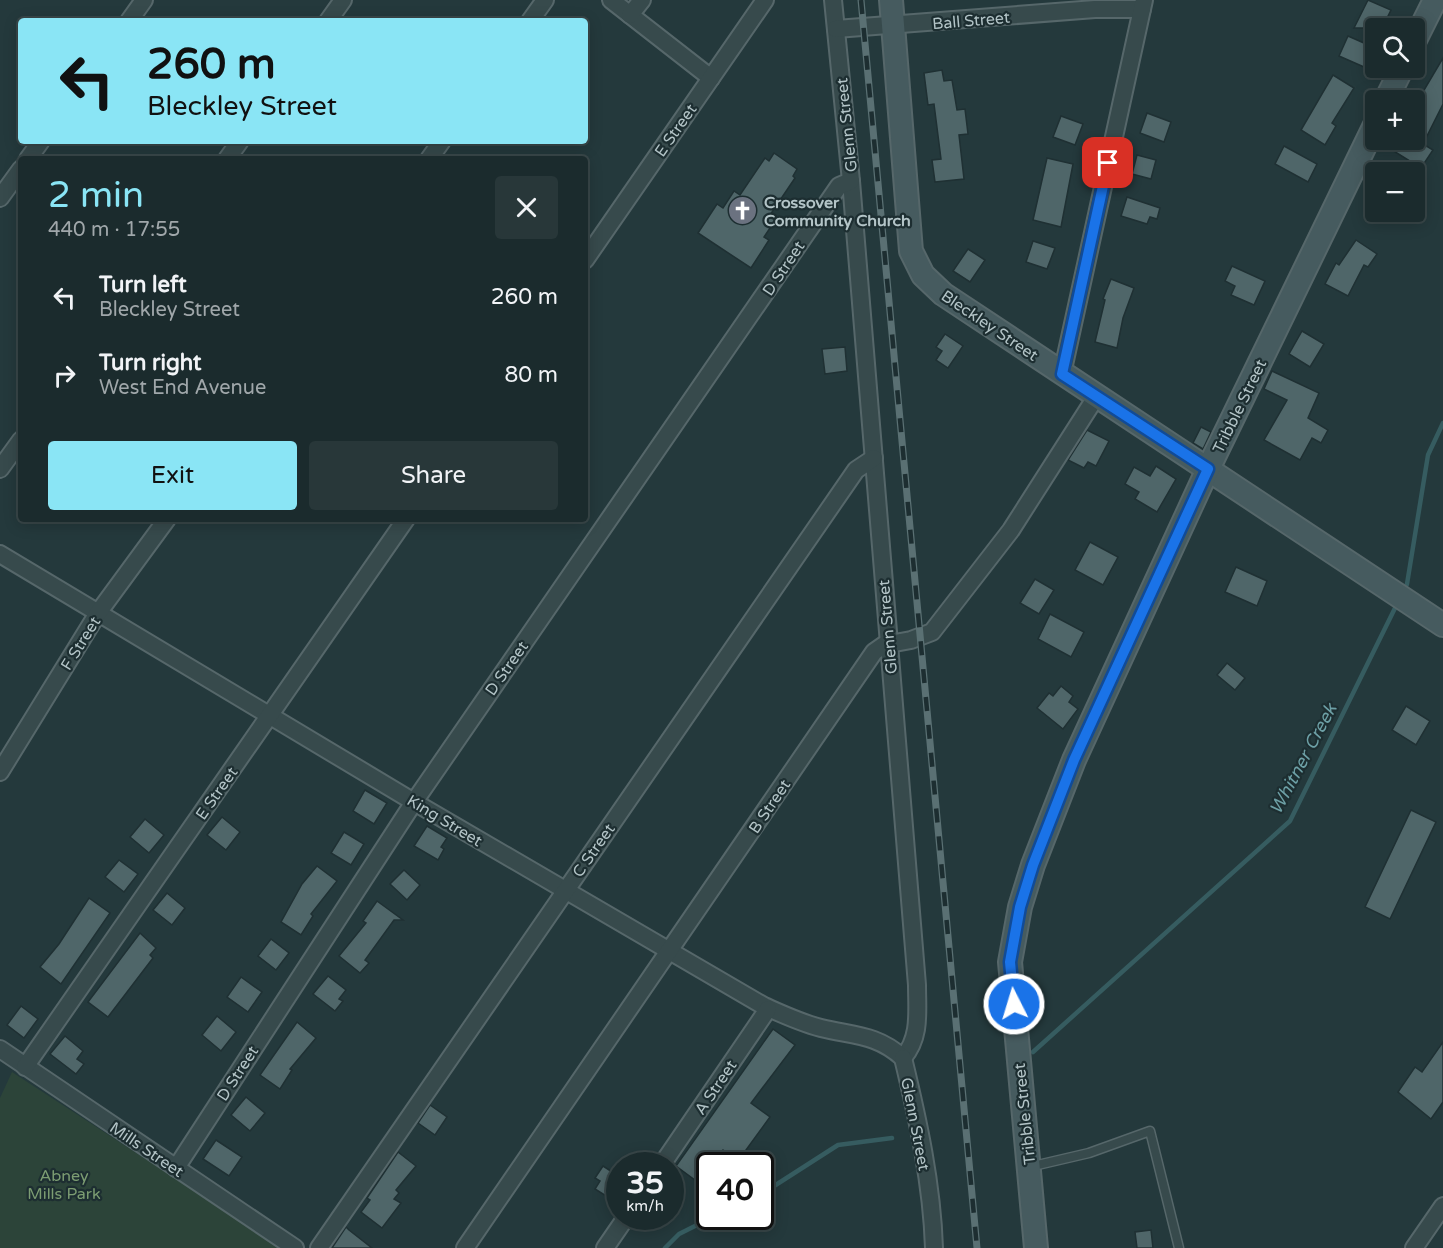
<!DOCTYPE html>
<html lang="en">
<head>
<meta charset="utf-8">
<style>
	body { margin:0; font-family:"Varela Round",sans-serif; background:#283739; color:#f1f3f6; height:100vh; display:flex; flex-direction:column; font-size:22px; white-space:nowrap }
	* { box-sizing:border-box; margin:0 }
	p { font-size:20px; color:#a0a7aa }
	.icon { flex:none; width:33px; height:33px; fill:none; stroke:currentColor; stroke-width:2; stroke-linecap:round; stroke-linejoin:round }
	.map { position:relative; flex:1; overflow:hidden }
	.details { position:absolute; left:18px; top:156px; width:570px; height:366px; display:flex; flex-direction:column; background:#1b2b2d; border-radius:6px; box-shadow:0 3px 15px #0003,0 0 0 2px #394749 }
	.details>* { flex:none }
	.guide { position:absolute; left:18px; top:18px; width:570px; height:126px; border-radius:6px; box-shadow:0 3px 15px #0003,0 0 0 2px #394749; background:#8ae5f5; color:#111; overflow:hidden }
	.tools { position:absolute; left:1365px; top:18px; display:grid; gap:12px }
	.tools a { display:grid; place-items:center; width:60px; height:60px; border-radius:6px; background:#1b2b2d; box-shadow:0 3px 15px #0003,0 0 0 2px #394749; font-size:30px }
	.speed { position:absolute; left:606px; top:1152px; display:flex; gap:12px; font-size:30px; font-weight:700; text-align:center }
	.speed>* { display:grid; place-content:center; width:78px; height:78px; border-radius:50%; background:#1b2b2d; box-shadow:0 3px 15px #0003,0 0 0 2px #394749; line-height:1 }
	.speed small { font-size:15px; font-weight:400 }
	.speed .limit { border:3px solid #111; border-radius:9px; background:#fff; color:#111 }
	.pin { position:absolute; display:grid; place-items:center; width:51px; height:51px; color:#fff; margin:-26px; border-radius:12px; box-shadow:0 3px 9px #0006 }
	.me { position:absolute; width:66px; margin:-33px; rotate:355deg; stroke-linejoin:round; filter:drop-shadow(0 0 4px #0008) }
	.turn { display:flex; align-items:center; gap:21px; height:126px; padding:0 30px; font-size:27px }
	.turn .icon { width:78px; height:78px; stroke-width:2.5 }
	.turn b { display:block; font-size:42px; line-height:51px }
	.round { display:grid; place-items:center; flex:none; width:63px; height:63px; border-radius:6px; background:#283739 }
	.summary { display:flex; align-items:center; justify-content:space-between; height:102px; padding:0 30px }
	h1 { font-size:36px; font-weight:600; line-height:45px; color:#8ae5f5 }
	.button { display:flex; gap:12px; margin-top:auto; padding:12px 30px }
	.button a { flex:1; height:69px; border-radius:6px; background:#8ae5f5; color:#111; font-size:24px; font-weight:600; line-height:69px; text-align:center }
	.button a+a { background:#283739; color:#f1f3f6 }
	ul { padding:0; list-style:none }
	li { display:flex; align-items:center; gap:18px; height:78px; padding:0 30px }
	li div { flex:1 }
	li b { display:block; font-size:22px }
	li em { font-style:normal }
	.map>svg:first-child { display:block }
	.green { fill:#2c4439 }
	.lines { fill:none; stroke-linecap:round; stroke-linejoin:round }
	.stream { stroke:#365c60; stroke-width:4.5 }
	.building { fill:#4f6669; stroke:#1f3033; stroke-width:1.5 }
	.lane-casing { stroke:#56676a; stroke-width:11 }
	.street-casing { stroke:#56676a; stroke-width:20 }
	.secondary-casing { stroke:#56676a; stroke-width:26 }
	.lane { stroke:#374a4c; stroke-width:8 }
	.street { stroke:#374a4c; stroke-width:16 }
	.secondary { stroke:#465b5f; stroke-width:22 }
	.rail-casing { stroke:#5a7073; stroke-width:7 }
	.rail { stroke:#1d2e31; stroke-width:4.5; stroke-dasharray:14; stroke-linecap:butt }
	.route-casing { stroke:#114b97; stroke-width:15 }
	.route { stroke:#1a73e8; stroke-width:10 }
	.labels { text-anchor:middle; stroke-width:4.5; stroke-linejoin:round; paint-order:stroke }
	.street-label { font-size:16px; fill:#b3c4c7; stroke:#1d2e31 }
	.poi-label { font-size:16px; font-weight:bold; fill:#b3c4c7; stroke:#1d2e31; text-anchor:start }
	.park-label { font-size:16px; fill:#7c9d72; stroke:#1d2e31 }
	.water-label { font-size:18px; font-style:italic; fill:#6da0a6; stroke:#1d2e31 }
</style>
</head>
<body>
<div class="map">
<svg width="1443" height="1248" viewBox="0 0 1443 1248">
	<rect width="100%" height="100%" fill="#24393c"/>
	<polygon class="green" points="12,1072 282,1248 0,1248 0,1098"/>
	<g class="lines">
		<g class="stream">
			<polyline points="1403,592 1407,584 1428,455 1443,423"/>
			<polyline points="1033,1052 1290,821 1398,602"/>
			<polyline points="760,1195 838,1145 892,1138"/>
			<polyline points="665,1248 679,1234 715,1216"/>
		</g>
	</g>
	<g class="building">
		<polygon points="1368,0 1391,10 1382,28 1354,28"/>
		<polygon points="1348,36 1373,47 1364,67 1339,56"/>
		<polygon points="1443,58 1443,104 1423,144 1433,150 1421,168 1392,150 1398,140 1414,140 1414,107"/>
		<polygon points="942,70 944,81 952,80 957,110 965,109 968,134 959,135 964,179 935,182 932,160 941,159 934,104 928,105 924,73"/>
		<polygon points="1333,75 1354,88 1332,123 1336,126 1325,145 1301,130"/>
		<polygon points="1147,113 1171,122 1164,142 1140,133"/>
		<polygon points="1061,116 1083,124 1075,145 1053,137"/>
		<polygon points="1284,146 1317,164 1308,182 1275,164"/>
		<polygon points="774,153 797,169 793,176 795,178 770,215 776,219 764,237 769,240 751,268 698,233 717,204 723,208 734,191 740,195 765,158 769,161"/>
		<polygon points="1137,155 1156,160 1151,179 1132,174"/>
		<polygon points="1047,158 1073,164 1061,227 1033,220"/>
		<polygon points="1127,197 1160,208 1157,219 1150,217 1147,224 1121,216"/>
		<polygon points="1356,240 1377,254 1368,267 1364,265 1348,296 1325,284 1336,263 1339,265"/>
		<polygon points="1033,241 1055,248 1047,269 1026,262"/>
		<polygon points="968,249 985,260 970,282 953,271"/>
		<polygon points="1232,266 1265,281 1254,305 1231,295 1235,286 1225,281"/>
		<polygon points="1111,279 1134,288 1123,318 1117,348 1095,342 1105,300 1103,299"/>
		<polygon points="1302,331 1324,344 1310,367 1289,354"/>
		<polygon points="945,334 963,346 948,368 936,360 942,351 936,347"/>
		<polygon points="845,347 847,371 825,374 822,349"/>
		<polygon points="1272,371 1319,393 1308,418 1328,430 1321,443 1312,438 1300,460 1264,440 1287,400 1264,389"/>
		<polygon points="1201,427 1211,432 1203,449 1193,443"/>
		<polygon points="1087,430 1109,441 1096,466 1088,462 1084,468 1068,460"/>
		<polygon points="1156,466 1176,479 1157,512 1135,499 1139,492 1125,484 1134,467 1150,476"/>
		<polygon points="1090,542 1118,557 1103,585 1075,570"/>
		<polygon points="1236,567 1267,581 1257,606 1225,592"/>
		<polygon points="1035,579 1054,590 1039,614 1020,603"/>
		<polygon points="1050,614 1084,632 1071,657 1038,639"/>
		<polygon points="1227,663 1245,678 1235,690 1217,675"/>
		<polygon points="1061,686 1073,696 1069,702 1078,709 1063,729 1037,708 1049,693 1053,696"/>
		<polygon points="1406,706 1430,721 1416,745 1392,730"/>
		<polygon points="365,790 387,803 374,824 353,811"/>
		<polygon points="1411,810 1436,822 1390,919 1365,907"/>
		<polygon points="222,817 240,832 226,850 207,835"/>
		<polygon points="145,819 164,835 149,853 130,837"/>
		<polygon points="427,826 447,838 441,847 444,849 438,860 414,846"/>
		<polygon points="344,832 364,844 351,865 331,853"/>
		<polygon points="119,860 138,874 124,892 105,877"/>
		<polygon points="317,866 337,881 311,914 313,916 301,935 281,922 302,884"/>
		<polygon points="404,870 420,885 407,900 390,884"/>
		<polygon points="167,893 185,908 172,925 153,910"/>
		<polygon points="89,898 110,913 61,984 40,967 59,944"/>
		<polygon points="377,901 403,920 394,920 365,960 369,963 360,973 339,956 366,923 363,921"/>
		<polygon points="140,933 156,948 150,955 153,958 108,1017 88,1002"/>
		<polygon points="271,939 289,953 276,970 258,956"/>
		<polygon points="328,976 346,990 339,999 343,1001 335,1011 313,994"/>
		<polygon points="241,977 262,992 248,1012 227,997"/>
		<polygon points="21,1006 38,1019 24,1038 7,1025"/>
		<polygon points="217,1016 236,1032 221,1051 202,1035"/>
		<polygon points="297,1022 316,1038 290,1069 292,1070 280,1089 260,1075"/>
		<polygon points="773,1029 795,1045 751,1103 770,1117 738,1161 723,1150 699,1183 676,1166"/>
		<polygon points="65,1036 83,1051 77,1059 84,1064 76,1074 50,1054"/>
		<polygon points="1443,1042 1443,1102 1431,1119 1398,1092 1415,1067 1422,1072"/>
		<polygon points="246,1097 265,1113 250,1131 231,1115"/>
		<polygon points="430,1105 447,1117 435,1135 418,1123"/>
		<polygon points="216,1140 242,1157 229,1176 203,1159"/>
		<polygon points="398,1152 416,1166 396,1190 399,1193 394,1199 401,1203 382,1228 361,1212 370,1200 367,1198"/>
		<polygon points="603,1166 620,1177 620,1193 614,1201 595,1189 600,1181 595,1178"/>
		<polygon points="346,1227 349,1230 372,1248 332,1248"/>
		<polygon points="1151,1230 1153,1248 1137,1248 1135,1232"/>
	</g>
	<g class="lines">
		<defs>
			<polyline id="lane" points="1029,1167 1089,1153 1150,1131 1179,1248"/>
			<g id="street">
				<polyline points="611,0 711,78"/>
				<path d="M833 0 851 181 917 985C917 1012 921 1037 903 1058"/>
				<polyline points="630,15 642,0"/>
				<polyline points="129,21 144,0"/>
				<polyline points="328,21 343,0"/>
				<polyline points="530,21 545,0"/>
				<polyline points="836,29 1095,9 1142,9"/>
				<polyline points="28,159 41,141"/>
				<polyline points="227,159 240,141"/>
				<polyline points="429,159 442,141"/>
				<polyline points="0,198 21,169"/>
				<polyline points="585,260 765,0"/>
				<polyline points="1062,374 1144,0"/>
				<polyline points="0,469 21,440"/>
				<path d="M0 554 414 802 764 1006C782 1014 801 1023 821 1028 853 1036 877 1034 903 1058"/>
				<polyline points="0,772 98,613 167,519"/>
				<polyline points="0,1049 295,1248"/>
				<path d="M903 1058C918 1120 932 1184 934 1248"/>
				<polyline points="25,1067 406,519"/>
				<polyline points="661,1166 768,1009"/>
				<polyline points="176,1168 414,802 839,186 851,181"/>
				<polyline points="319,1248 856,470 874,458"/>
				<polyline points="465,1248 874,652 884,645 911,640 932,632 1011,530 1096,397"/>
				<polyline points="605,1248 627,1216"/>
				<polyline points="1414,1248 1443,1206"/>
			</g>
			<g id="secondary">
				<polyline points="891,0 911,251 923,275 943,294 1443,625"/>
				<polyline points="1414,42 1435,0"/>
				<polyline points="1386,100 1402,68"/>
				<polyline points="1036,1248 1010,962 1020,907 1033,865 1074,760 1208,469 1376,123"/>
			</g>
		</defs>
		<use href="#lane" class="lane-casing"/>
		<use href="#street" class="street-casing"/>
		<use href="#secondary" class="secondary-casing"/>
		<use href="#lane" class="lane"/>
		<use href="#street" class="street"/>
		<use href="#secondary" class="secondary"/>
		<defs>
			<polyline id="rail" points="861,0 977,1248"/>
		</defs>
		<use href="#rail" class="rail-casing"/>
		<use href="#rail" class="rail"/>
	</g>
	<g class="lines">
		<defs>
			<polyline id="route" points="1014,1004 1010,962 1020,907 1033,865 1074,760 1208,469 1062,374 1108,163"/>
		</defs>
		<use href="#route" class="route-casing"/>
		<use href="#route" class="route"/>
	</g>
	<defs>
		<symbol id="church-disc" viewBox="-11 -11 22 22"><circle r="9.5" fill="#6b7280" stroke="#1d2e31"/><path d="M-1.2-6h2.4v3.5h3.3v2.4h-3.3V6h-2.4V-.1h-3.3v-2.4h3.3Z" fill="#fff"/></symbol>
	</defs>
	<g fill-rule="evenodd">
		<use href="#church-disc" x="726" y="194" width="33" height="33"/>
	</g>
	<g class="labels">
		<g class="street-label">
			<text transform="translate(971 20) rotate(-5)" y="6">Ball Street</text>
			<text transform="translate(846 125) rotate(-96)" y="6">Glenn Street</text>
			<text transform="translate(675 130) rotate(-55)" y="6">E Street</text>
			<text transform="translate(783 268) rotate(-56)" y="6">D Street</text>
			<text transform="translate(990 325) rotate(34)" y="6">Bleckley Street</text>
			<text transform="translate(1239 406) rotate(-64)" y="6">Tribble Street</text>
			<text transform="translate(887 627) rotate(-95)" y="6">Glenn Street</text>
			<text transform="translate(80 643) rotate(-58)" y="6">F Street</text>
			<text transform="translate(506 668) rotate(-55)" y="6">D Street</text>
			<text transform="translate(216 793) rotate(-55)" y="6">E Street</text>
			<text transform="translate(769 806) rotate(-56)" y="6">B Street</text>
			<text transform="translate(445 820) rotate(31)" y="6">King Street</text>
			<text transform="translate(593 850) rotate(-55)" y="6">C Street</text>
			<text transform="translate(237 1073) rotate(-57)" y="6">D Street</text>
			<text transform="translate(715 1087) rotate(-56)" y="6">A Street</text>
			<text transform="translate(1024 1114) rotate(-96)" y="6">Tribble Street</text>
			<text transform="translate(916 1124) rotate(79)" y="6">Glenn Street</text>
			<text transform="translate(147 1149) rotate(34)" y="6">Mills Street</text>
		</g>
		<g class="poi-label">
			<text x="764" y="208">Crossover<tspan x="764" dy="18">Community Church</tspan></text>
		</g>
		<g class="park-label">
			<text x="64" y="1181">Abney<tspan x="64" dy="18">Mills Park</tspan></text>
		</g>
		<g class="water-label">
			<text transform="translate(1303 759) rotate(-62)" y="6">Whitner Creek</text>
		</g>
	</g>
</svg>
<div class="tools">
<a><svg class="icon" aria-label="search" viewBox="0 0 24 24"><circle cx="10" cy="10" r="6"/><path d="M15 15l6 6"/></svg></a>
<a>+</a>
<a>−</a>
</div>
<div class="speed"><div>35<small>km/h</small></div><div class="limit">40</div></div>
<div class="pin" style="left:1108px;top:163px;background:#d93025"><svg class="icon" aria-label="arrive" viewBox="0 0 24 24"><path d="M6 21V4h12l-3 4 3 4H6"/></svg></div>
<svg class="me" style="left:1014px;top:1004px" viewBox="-20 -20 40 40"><circle r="17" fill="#1a73e8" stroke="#fff" stroke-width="3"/><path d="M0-11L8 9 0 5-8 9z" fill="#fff"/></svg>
<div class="guide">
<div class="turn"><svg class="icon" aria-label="left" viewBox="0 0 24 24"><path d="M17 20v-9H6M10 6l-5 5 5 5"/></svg><div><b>260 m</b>Bleckley Street</div></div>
</div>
<section class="details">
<div class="summary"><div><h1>2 min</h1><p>440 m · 17:55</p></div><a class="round"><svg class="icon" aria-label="close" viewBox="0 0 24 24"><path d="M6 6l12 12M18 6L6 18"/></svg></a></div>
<ul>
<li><svg class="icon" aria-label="left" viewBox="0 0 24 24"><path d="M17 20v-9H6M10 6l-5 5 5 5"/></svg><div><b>Turn left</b><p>Bleckley Street</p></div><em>260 m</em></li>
<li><svg class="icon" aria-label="right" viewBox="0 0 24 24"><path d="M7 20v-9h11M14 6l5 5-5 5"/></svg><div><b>Turn right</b><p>West End Avenue</p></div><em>80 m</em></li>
</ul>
<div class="button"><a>Exit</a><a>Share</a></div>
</section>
</div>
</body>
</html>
